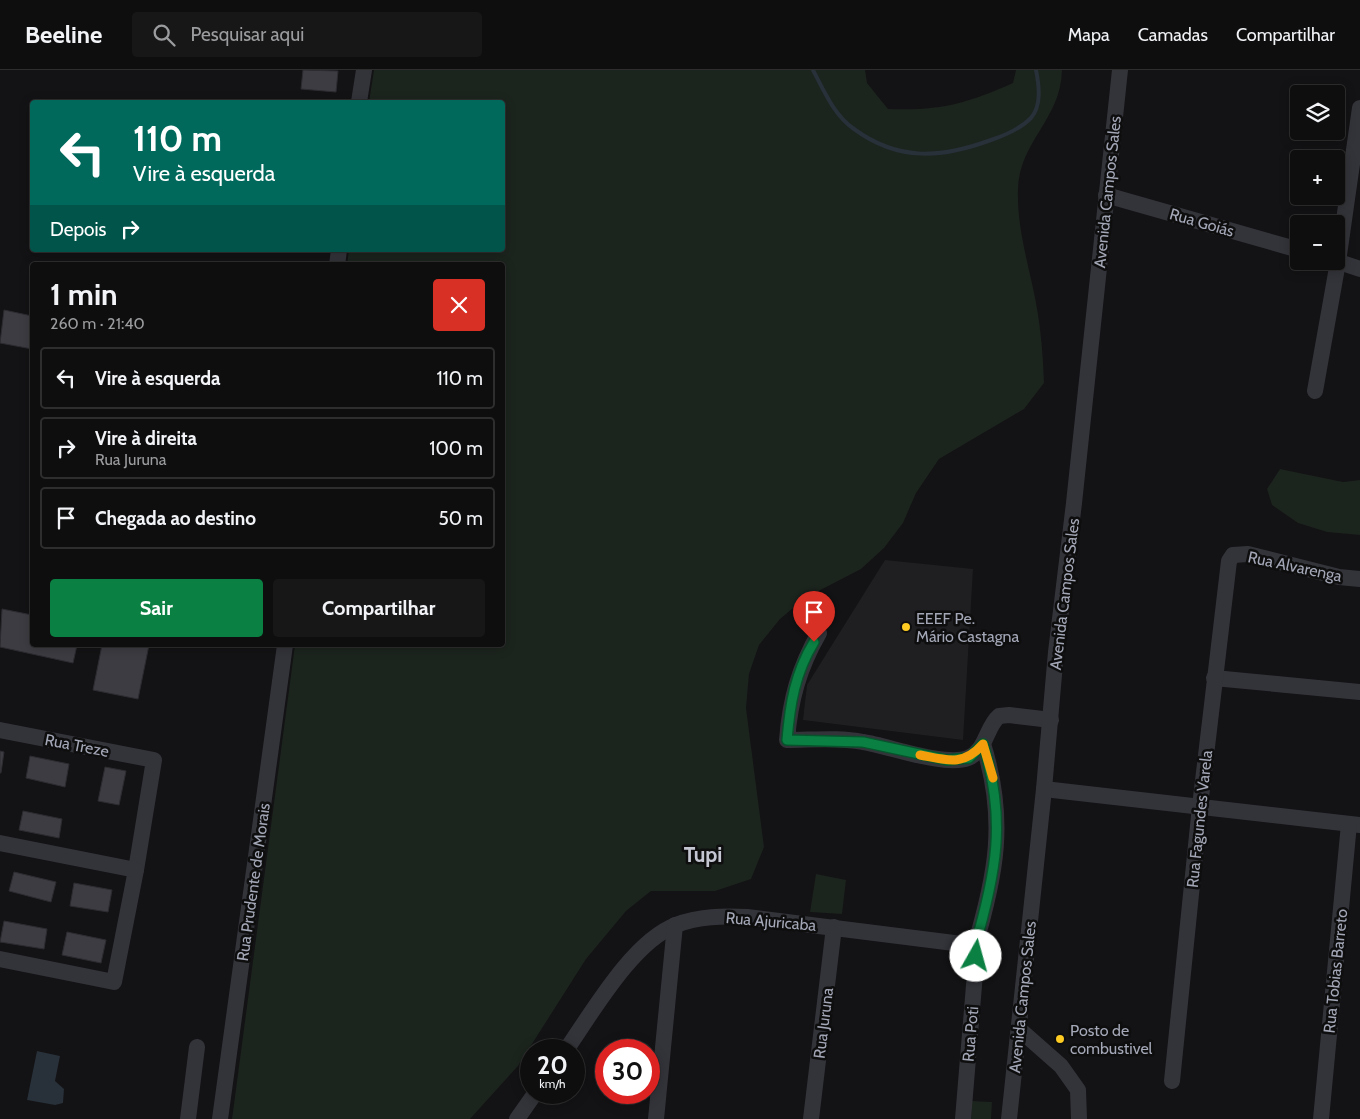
<!DOCTYPE html>
<html lang="pt">
<head>
<meta charset="utf-8">
<style>
	body { margin:0; font-family:Cabin,sans-serif; background:#171718; color:#f1f3f6; height:100vh; display:flex; flex-direction:column; font-size:19px; white-space:nowrap }
	* { box-sizing:border-box; margin:0 }
	p { font-size:16px; color:#9b9c9e }
	.icon { flex:none; width:28px; height:28px; fill:none; stroke:currentColor; stroke-width:2; stroke-linecap:round; stroke-linejoin:round }
	.map { position:relative; flex:1; overflow:hidden }
	.details { position:absolute; left:30px; top:192px; width:475px; height:385px; display:flex; flex-direction:column; background:#0e0e0f; border-radius:5px; box-shadow:0 2px 12px #0003,0 0 0 1px #2e2e2f }
	.details>* { flex:none }
	.guide { position:absolute; left:30px; top:30px; width:475px; height:152px; border-radius:5px; box-shadow:0 2px 12px #0003,0 0 0 1px #2e2e2f; background:#00695c; color:#fff; overflow:hidden }
	.fabs { position:absolute; left:1290px; top:15px; display:grid; gap:10px }
	.fabs a { display:grid; place-items:center; width:55px; height:55px; border-radius:5px; background:#0e0e0f; box-shadow:0 2px 12px #0003,0 0 0 1px #2e2e2f; font-size:25px }
	.speed { position:absolute; left:520px; top:969px; display:flex; gap:10px; font-size:25px; font-weight:700; text-align:center }
	.speed>* { display:grid; place-content:center; width:65px; height:65px; border-radius:50%; background:#0e0e0f; box-shadow:0 2px 12px #0003,0 0 0 1px #2e2e2f; line-height:1 }
	.speed small { font-size:12px; font-weight:400 }
	.speed .limit { border:8px solid #d22; background:#fff; color:#111 }
	.pin { position:absolute; display:grid; place-items:center; width:42px; height:42px; color:#fff; margin:-51px -21px; border-radius:50% 50% 50% 0; rotate:-45deg; box-shadow:0 0 5px #0007 }
	.pin .icon { rotate:45deg }
	.me { position:absolute; width:55px; margin:-28px; rotate:7deg; stroke-linejoin:round; filter:drop-shadow(0 0 4px #0008) }
	.turn { display:flex; align-items:center; gap:18px; height:105px; padding:0 20px; font-size:22px }
	.turn .icon { width:65px; height:65px; stroke-width:2.5 }
	.turn b { display:block; font-size:35px; line-height:42px }
	.then { display:flex; align-items:center; height:48px; padding:0 20px; background:#0003; gap:10px; font-size:19px }
	.round { display:grid; place-items:center; flex:none; width:52px; height:52px; border-radius:5px; background:#171718 }
	.summary { display:flex; align-items:center; justify-content:space-between; height:85px; padding:0 20px }
	h1 { font-size:30px; font-weight:800; line-height:38px }
	.button { display:flex; gap:10px; margin-top:auto; padding:10px 20px }
	.button a { flex:1; height:58px; border-radius:5px; background:#0b8043; color:#fff; font-size:20px; font-weight:800; line-height:58px; text-align:center }
	.button a+a { background:#171718; color:#f1f3f6 }
	ul { padding:0; list-style:none }
	li { display:flex; align-items:center; gap:15px; height:62px; margin:0 10px 8px; padding:0 10px; border:2px solid #2e2e2f; border-radius:5px }
	li div { flex:1 }
	li b { display:block; font-size:19px }
	li em { font-style:normal }
	header { display:flex; align-items:center; gap:30px; box-sizing:border-box; height:70px; padding:0 25px; background:#0e0e0f; border-bottom:1px solid #2e2e2f }
	header strong { font-size:24px }
	nav { display:flex; gap:28px; margin-inline-start:auto; font-size:18px }
	.search { width:350px; height:45px; background:#171718; display:flex; align-items:center; gap:12px; box-sizing:border-box; padding:0 18px; border-radius:5px; color:#9b9c9e; font-size:19px }
	.map>svg:first-child { display:block }
	.built { fill:#1f1e21 }
	.green { fill:#1c241e }
	.water { fill:#283039 }
	.lines { fill:none; stroke-linecap:round; stroke-linejoin:round }
	.stream { stroke:#283039; stroke-width:4 }
	.building { fill:#3c3c42; stroke:#2d2c31 }
	.minor { stroke:#33343a; stroke-width:16 }
	.route-casing { stroke:#07532c; stroke-width:12 }
	.route { stroke:#0b8043; stroke-width:9 }
	.slow { stroke:#f59e0b; stroke-width:9 }
	.poi-dot { fill:#fdcb22; stroke:#0e0e0f; stroke-width:2 }
	.labels { text-anchor:middle; stroke-width:5; stroke-linejoin:round; paint-order:stroke }
	.street-label { font-size:16px; fill:#a3a7b6; stroke:#0e0e0f }
	.poi-label { font-size:16px; fill:#a3a7b6; stroke:#0e0e0f; text-anchor:start }
	.district-label { font-size:21px; font-weight:bold; fill:#c4c6d2; stroke:#0e0e0f }
</style>
</head>
<body>
<header>
<strong>Beeline</strong>
<div class="search"><svg class="icon" aria-label="search" viewBox="0 0 24 24"><circle cx="10" cy="10" r="6"/><path d="M15 15l6 6"/></svg>Pesquisar aqui</div>
<nav><a>Mapa</a><a>Camadas</a><a>Compartilhar</a></nav>
</header>
<div class="map">
<svg width="1360" height="1049" viewBox="0 0 1360 1049">
	<rect width="100%" height="100%" fill="#131214"/>
	<polygon class="built" points="885,490 973,499 963,670 803,650 807,615"/>
	<g class="green">
		<path d="M374 0H865L867 13 888 39C940 41 965 34 1013 13L1016 0H1062C1061 50 1019 71 1018 120 1017 153 1026 186 1033 218 1040 249 1043 281 1044 313L1024 339 939 389 916 423 903 453 884 478 861 499 805 528 780 549 759 575 749 604 746 638 764 777 751 809 715 821H651L626 841 586 889 518 996 470 1049H232L295 575H502V195H347L349 180H502V32H369Z"/>
		<polygon points="1280,399 1343,412 1360,410 1360,465 1327,462 1298,453 1272,435 1267,419"/>
		<polygon points="816,804 846,810 842,844 810,842"/>
		<polygon points="972,1031 992,1032 991,1049 971,1049"/>
	</g>
	<polygon class="water" points="37,981 60,986 55,1011 64,1019 63,1033 55,1035 27,1030"/>
	<g class="lines">
		<path class="stream" d="M813 0C824 21 834 45 854 59 899 92 942 88 991 70 1006 65 1020 59 1031 48 1042 35 1039 15 1036 0"/>
	</g>
	<g class="building">
		<polygon points="303,0 338,1 336,22 301,19"/>
		<polygon points="4,240 32,246 32,279 0,273"/>
		<polygon points="2,539 32,545 32,575 77,575 73,593 0,577"/>
		<polygon points="102,575 149,575 138,629 93,620"/>
		<polygon points="0,681 4,682 1,703 0,703"/>
		<polygon points="30,686 69,694 65,717 26,708"/>
		<polygon points="105,697 126,701 119,735 98,731"/>
		<polygon points="23,741 62,749 59,768 19,760"/>
		<polygon points="14,802 56,812 51,832 9,821"/>
		<polygon points="74,813 112,820 108,842 70,836"/>
		<polygon points="4,851 47,859 44,879 0,872"/>
		<polygon points="67,862 106,870 101,893 62,885"/>
	</g>
	<g class="lines">
		<g class="minor">
			<polyline points="359,32 364,0"/>
			<polyline points="1106,125 1299,180"/>
			<polyline points="1336,191 1360,199"/>
			<polyline points="337,195 339,180"/>
			<polyline points="1315,321 1338,192 1360,38"/>
			<path d="M819 563C799 598 790 630 787 670 812 670 839 667 863 672 889 676 945 697 968 688 986 681 986 657 999 646L1009 645 1051 650"/>
			<polyline points="1214,608 1360,622"/>
			<polyline points="0,660 154,690 136,800 114,912 0,889"/>
			<polyline points="1044,719 1360,755"/>
			<polyline points="0,773 136,800"/>
			<path d="M974 879C996 805 1007 750 983 674"/>
			<polyline points="1019,959 1061,996 1078,1020 1079,1049"/>
			<path d="M566 980C592 943 632 872 676 855 699 846 723 846 747 847L962 874 974 879"/>
			<polyline points="1172,1011 1200,736 1229,491 1233,485 1248,484 1339,507 1360,509"/>
			<polyline points="188,1049 197,977"/>
			<polyline points="220,1049 285,575"/>
			<polyline points="517,1049 536,1022"/>
			<polyline points="656,1049 675,855"/>
			<polyline points="811,1049 834,857"/>
			<polyline points="963,1049 976,891 974,879"/>
			<polyline points="1009,1049 1044,719 1056,582 1074,433 1120,0"/>
			<polyline points="1321,1049 1349,754"/>
		</g>
	</g>
	<g class="lines">
		<defs>
			<path id="route" d="M814 572C795 603 790 634 787 670L863 672 947 690 969 688 983 674C1007 750 996 804 974 879L976 886"/>
		</defs>
		<use href="#route" class="route-casing"/>
		<use href="#route" class="route"/>
		<path class="slow" d="M920 685C946 690 963 697 983 674L993 708"/>
	</g>
	<g class="poi-dot">
		<circle cx="906" cy="557" r="5"/>
		<circle cx="1060" cy="969" r="5"/>
	</g>
	<g class="labels">
		<g class="street-label">
			<text transform="translate(1107 122) rotate(-84)" y="6">Avenida Campos Sales</text>
			<text transform="translate(1202 152) rotate(16)" y="6">Rua Goiás</text>
			<text transform="translate(1295 496) rotate(12)" y="6">Rua Alvarenga</text>
			<text transform="translate(1064 524) rotate(-83)" y="6">Avenida Campos Sales</text>
			<text transform="translate(77 675) rotate(11)" y="6">Rua Treze</text>
			<text transform="translate(1199 749) rotate(-84)" y="6">Rua Fagundes Varela</text>
			<text transform="translate(253 812) rotate(-82)" y="6">Rua Prudente de Morais</text>
			<text transform="translate(771 851) rotate(5)" y="6">Rua Ajuricaba</text>
			<text transform="translate(1335 901) rotate(-84)" y="6">Rua Tobias Barreto</text>
			<text transform="translate(1022 927) rotate(-84)" y="6">Avenida Campos Sales</text>
			<text transform="translate(823 953) rotate(-83)" y="6">Rua Juruna</text>
			<text transform="translate(970 964) rotate(-85)" y="6">Rua Poti</text>
		</g>
		<g class="poi-label">
			<text x="916" y="554">EEEF Pe.<tspan x="916" dy="18">Mário Castagna</tspan></text>
			<text x="1070" y="966">Posto de<tspan x="1070" dy="18">combustivel</tspan></text>
		</g>
		<g class="district-label">
			<text x="703" y="792">Tupi</text>
		</g>
	</g>
</svg>
<div class="fabs">
<a><svg class="icon" aria-label="layers" viewBox="0 0 24 24"><path d="M12 4l9 5-9 5-9-5zM3 14l9 5 9-5"/></svg></a>
<a>+</a>
<a>−</a>
</div>
<div class="speed"><div>20<small>km/h</small></div><div class="limit">30</div></div>
<div class="pin" style="left:814px;top:572px;background:#d93025"><svg class="icon" aria-label="arrive" viewBox="0 0 24 24"><path d="M6 21V4h12l-3 4 3 4H6"/></svg></div>
<svg class="me" style="left:976px;top:886px" viewBox="-20 -20 40 40"><circle r="19" fill="#fff"/><path d="M0-13L10 11 0 6-10 11z" fill="#0b8043"/></svg>
<div class="guide">
<div class="turn"><svg class="icon" aria-label="left" viewBox="0 0 24 24"><path d="M17 20v-9H6M10 6l-5 5 5 5"/></svg><div><b>110 m</b>Vire à esquerda</div></div>
<div class="then">Depois<svg class="icon" aria-label="right" viewBox="0 0 24 24"><path d="M7 20v-9h11M14 6l5 5-5 5"/></svg></div>
</div>
<section class="details">
<div class="summary"><div><h1>1 min</h1><p>260 m · 21:40</p></div><a class="round" style="background:#d93025;color:#fff"><svg class="icon" aria-label="close" viewBox="0 0 24 24"><path d="M6 6l12 12M18 6L6 18"/></svg></a></div>
<ul>
<li><svg class="icon" aria-label="left" viewBox="0 0 24 24"><path d="M17 20v-9H6M10 6l-5 5 5 5"/></svg><div><b>Vire à esquerda</b></div><em>110 m</em></li>
<li><svg class="icon" aria-label="right" viewBox="0 0 24 24"><path d="M7 20v-9h11M14 6l5 5-5 5"/></svg><div><b>Vire à direita</b><p>Rua Juruna</p></div><em>100 m</em></li>
<li><svg class="icon" aria-label="arrive" viewBox="0 0 24 24"><path d="M6 21V4h12l-3 4 3 4H6"/></svg><div><b>Chegada ao destino</b></div><em>50 m</em></li>
</ul>
<div class="button"><a>Sair</a><a>Compartilhar</a></div>
</section>
</div>
</body>
</html>
